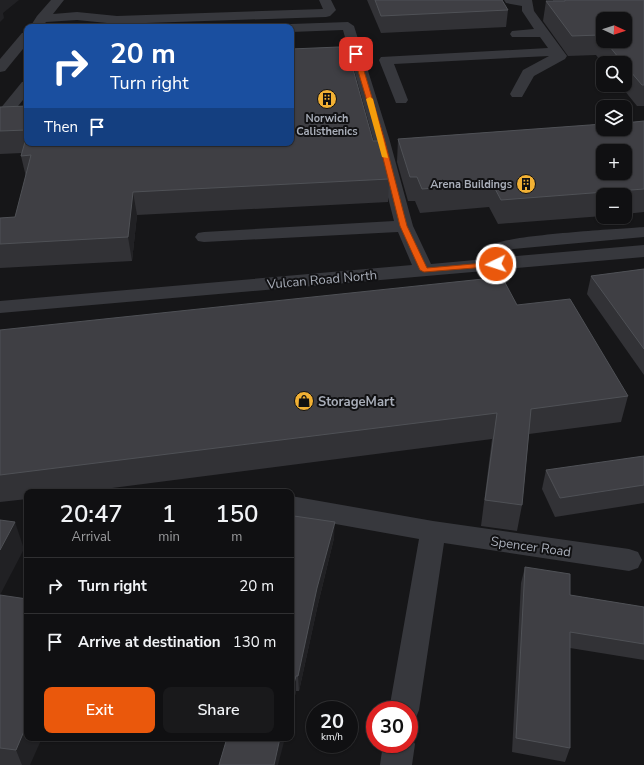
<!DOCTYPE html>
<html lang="en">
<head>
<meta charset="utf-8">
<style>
	body { margin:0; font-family:"Nunito Sans",sans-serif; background:#19191b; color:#f1f3f6; height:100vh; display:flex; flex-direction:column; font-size:15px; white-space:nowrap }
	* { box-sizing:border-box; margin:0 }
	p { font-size:13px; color:#9c9d9f }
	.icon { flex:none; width:22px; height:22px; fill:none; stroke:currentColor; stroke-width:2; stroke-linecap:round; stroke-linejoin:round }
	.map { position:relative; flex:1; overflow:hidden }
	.drawer { position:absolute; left:24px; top:489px; width:270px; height:252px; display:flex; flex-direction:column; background:#101012; border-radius:8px; box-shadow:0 1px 3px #0004,0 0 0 1px #303032 }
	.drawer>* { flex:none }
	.top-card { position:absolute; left:24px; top:24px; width:270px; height:122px; border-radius:8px; box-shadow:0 1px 3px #0004,0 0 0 1px #303032; background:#1a4fa0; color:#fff; overflow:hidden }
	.needle { width:26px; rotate:93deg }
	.controls { position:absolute; left:596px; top:12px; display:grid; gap:8px }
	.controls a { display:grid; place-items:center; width:36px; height:36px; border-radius:8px; background:#101012; box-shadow:0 1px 3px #0004,0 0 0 1px #303032; font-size:20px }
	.speed { position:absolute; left:306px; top:701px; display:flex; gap:8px; font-size:20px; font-weight:700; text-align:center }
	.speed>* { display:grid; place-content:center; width:52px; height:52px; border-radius:50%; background:#101012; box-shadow:0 1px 3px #0004,0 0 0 1px #303032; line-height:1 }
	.speed small { font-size:10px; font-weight:400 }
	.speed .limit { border:6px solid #d22; background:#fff; color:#111 }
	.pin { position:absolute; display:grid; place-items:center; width:34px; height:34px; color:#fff; margin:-17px; border-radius:8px; box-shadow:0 2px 6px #0006 }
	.me { position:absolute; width:44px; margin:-22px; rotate:266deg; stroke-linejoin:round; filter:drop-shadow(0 0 3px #0008) }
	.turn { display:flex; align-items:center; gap:14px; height:84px; padding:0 20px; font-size:18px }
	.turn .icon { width:52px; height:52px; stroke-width:2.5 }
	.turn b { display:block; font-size:28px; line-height:34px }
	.then { display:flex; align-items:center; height:38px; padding:0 20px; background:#0003; gap:8px; font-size:15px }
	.eta { display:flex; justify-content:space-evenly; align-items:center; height:68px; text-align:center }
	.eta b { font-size:24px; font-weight:600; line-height:28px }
	.cta { display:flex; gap:8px; margin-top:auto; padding:8px 20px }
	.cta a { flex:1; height:46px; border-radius:8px; background:#ea580c; color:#fff; font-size:16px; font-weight:600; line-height:46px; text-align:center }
	.cta a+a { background:#19191b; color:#f1f3f6 }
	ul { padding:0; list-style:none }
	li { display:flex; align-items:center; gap:12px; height:56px; padding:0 20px; border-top:1px solid #303032 }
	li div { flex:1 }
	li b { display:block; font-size:15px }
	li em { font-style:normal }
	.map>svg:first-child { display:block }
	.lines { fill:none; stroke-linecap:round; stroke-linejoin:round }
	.minor { fill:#37383d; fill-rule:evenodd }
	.wall { fill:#323236; fill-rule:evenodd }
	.shaded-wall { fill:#212124 }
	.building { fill:#3f3f44; stroke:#4f5156; fill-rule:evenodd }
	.route { fill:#ea580c; stroke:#983908 }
	.slow { fill:#f59e0b }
	.labels { text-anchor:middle; stroke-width:4; stroke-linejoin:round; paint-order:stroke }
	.far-poi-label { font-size:11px; font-weight:bold; fill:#a8adb8; stroke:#111113 }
	.street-label { font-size:13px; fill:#a8adb8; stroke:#111113 }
	.poi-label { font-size:13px; font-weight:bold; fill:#a8adb8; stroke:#111113; text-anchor:start }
</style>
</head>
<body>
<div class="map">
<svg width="644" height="765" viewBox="0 0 644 765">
	<rect width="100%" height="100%" fill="#161618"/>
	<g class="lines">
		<g class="minor">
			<polygon points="51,0 64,0 53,14 77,12 117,16 323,9 319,0 331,0 336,10 330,16 326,17 117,24 77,20 46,22 42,27 30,27 37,16"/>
			<polygon points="504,0 532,0 534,11 567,56 565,59 534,76 522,97 512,97 510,94 523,70 549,56 394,64 408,100 406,103 396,103 379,60 381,57 548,48 540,37 512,37 510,34 512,31 534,29 522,11 522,6 506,3"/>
			<path d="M348 22 354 26 389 138 413 226 431 264 486 259C486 255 485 251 488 247 499 235 620 229 644 227V237L513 249 505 253V257L644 245V257L0 313V301L412 265 398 232 204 242 198 241 195 237 198 233 204 232 394 221 373 138 343 30 291 32V27H285L291 24Z"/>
			<polygon points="27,32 27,44 5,71 0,72 0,59 22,33"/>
			<polygon points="27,81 27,95 5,122 0,124 0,109 22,82"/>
			<polygon points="291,496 433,521 629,549 638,552 642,560 638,568 629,571 444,543 419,710 415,720 409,722 409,710 389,710 419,539 291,516"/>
			<polygon points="409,733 415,744 412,765 380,765 383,744 409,744"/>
		</g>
	</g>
	<g class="wall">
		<polygon points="367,0 502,0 508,10 506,27 381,33"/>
		<path d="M553 0H644V106H637L620 85H625V63H603V64L596 55 568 56 543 21 546 1H553ZM603 19 625 41H603Z"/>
		<polygon points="345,69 373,141 389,179 388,202 137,215 132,261 0,268 0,218 15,217 26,177 21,156 22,153 0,154 0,107 27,106 27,143"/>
		<polygon points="644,121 644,212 625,214 625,195 603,195 603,216 498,224 489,207 420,213 415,201 408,201 397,162 398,139"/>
		<polygon points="644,269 644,375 587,294 591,276"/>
		<polygon points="517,305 628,396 621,422 529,434 522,505 517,531 481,526 492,439 81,492 27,492 27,499 0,502 0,330"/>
		<polygon points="644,456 644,503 555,517 542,489 546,470"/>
		<polygon points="291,525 334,538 318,604 299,691 296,691 291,712"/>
		<polygon points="525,567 570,595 644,607 644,660 570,648 570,748 565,762 512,752 521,583"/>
		<polygon points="0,595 30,765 0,765"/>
	</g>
	<g class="shaded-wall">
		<polygon points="0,0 19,0 3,13 4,18 0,22"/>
		<polygon points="133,192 137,215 132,261 128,237"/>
		<polygon points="15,522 24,549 0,595 0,550"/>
		<polygon points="335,522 334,538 318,604 299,691 298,676 317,588"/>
		<polygon points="296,676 296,691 291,712 291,695"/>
		<polygon points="27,724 27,738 42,738 30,765 22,765 16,750"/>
		<polygon points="280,738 285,738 278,765 274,765"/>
	</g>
	<g class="building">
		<polygon points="375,0 502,0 508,10 381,16"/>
		<polygon points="565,0 644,0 644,85 642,85 625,65 625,63 623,63 605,41 625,41 625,19 603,19 603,38 600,35 572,36 546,1 565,1"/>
		<polygon points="339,47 345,69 353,69 373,141 379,141 389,179 133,192 128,237 0,244 0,218 15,217 31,155 21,156 27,135 27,143 291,143 291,49"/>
		<polygon points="27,106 27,130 0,131 0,107"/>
		<path d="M644 121V189L501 200 492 183 422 189 417 177H410L398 139 603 124V129H625V123ZM603 151H625V173H603Z"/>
		<polygon points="644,269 644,349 591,276"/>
		<polygon points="502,277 517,305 570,299 628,396 531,409 522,505 485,500 497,413 0,475 0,330"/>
		<polygon points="644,456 644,485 560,498 546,470"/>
		<polygon points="294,516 335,522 317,588 298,676 296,676 291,695 291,525"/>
		<polygon points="0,520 15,522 0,550"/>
		<polygon points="525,567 570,574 570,595 644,607 644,644 570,632 570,748 516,738"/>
		<polygon points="0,595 27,599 27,724 16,750 0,748"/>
		<polygon points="227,738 280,738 274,765 219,765"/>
	</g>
	<polygon class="route" points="356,52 359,54 384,138 407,226 427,268 496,262 500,264 499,266 424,272 420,270 400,226 378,138 353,54"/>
	<polygon class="slow" points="370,97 373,99 388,158 382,157 366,99"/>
	<defs>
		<symbol id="building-disc" viewBox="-11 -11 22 22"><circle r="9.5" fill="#f2b134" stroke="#111113"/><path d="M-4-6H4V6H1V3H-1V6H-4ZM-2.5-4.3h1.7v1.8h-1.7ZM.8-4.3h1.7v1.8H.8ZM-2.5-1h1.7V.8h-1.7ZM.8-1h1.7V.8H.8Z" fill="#111"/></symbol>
		<symbol id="shop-disc" viewBox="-11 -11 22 22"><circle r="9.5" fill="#f2b134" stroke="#111113"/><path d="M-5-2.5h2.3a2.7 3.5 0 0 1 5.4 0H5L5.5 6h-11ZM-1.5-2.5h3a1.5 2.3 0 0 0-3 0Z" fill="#111"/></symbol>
	</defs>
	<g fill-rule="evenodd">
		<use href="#building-disc" x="316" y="88" width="22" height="22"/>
		<use href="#building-disc" x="515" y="173" width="22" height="22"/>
		<use href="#shop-disc" x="293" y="390" width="22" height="22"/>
	</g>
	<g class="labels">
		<g class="far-poi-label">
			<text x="327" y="122">Norwich<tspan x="327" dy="13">Calisthenics</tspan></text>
			<text x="512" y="188" text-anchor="end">Arena Buildings</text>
		</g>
		<g class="street-label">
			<text transform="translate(322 279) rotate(-5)" y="5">Vulcan Road North</text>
			<text transform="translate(531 546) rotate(8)" y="5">Spencer Road</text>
		</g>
		<g class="poi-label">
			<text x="318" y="406">StorageMart</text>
		</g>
	</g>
</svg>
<div class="controls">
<a><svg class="needle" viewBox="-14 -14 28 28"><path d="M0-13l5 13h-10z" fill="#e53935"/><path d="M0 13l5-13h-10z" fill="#9c9d9f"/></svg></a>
<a><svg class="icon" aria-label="search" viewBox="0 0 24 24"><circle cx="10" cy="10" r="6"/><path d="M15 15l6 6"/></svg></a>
<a><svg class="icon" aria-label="layers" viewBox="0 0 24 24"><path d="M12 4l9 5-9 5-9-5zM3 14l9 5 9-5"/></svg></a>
<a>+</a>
<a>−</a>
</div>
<div class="speed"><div>20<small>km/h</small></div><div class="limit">30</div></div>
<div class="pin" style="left:356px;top:54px;background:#d93025"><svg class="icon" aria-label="arrive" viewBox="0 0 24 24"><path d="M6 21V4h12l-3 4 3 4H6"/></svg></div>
<svg class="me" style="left:496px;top:264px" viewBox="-20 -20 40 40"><circle r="17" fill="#ea580c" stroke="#fff" stroke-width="3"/><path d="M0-11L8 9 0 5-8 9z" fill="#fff"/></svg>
<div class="top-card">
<div class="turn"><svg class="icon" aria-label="right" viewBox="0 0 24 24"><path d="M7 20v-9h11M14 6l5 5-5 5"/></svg><div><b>20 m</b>Turn right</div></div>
<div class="then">Then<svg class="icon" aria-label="arrive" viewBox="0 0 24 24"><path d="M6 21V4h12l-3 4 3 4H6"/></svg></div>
</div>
<section class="drawer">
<div class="eta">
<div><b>20:47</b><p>Arrival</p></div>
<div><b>1</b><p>min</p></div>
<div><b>150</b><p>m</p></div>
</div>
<ul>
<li><svg class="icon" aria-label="right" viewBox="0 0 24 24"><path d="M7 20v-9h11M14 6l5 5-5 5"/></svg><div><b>Turn right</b></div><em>20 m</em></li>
<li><svg class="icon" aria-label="arrive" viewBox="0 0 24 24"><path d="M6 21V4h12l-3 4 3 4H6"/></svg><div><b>Arrive at destination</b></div><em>130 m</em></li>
</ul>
<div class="cta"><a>Exit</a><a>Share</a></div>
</section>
</div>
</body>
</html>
